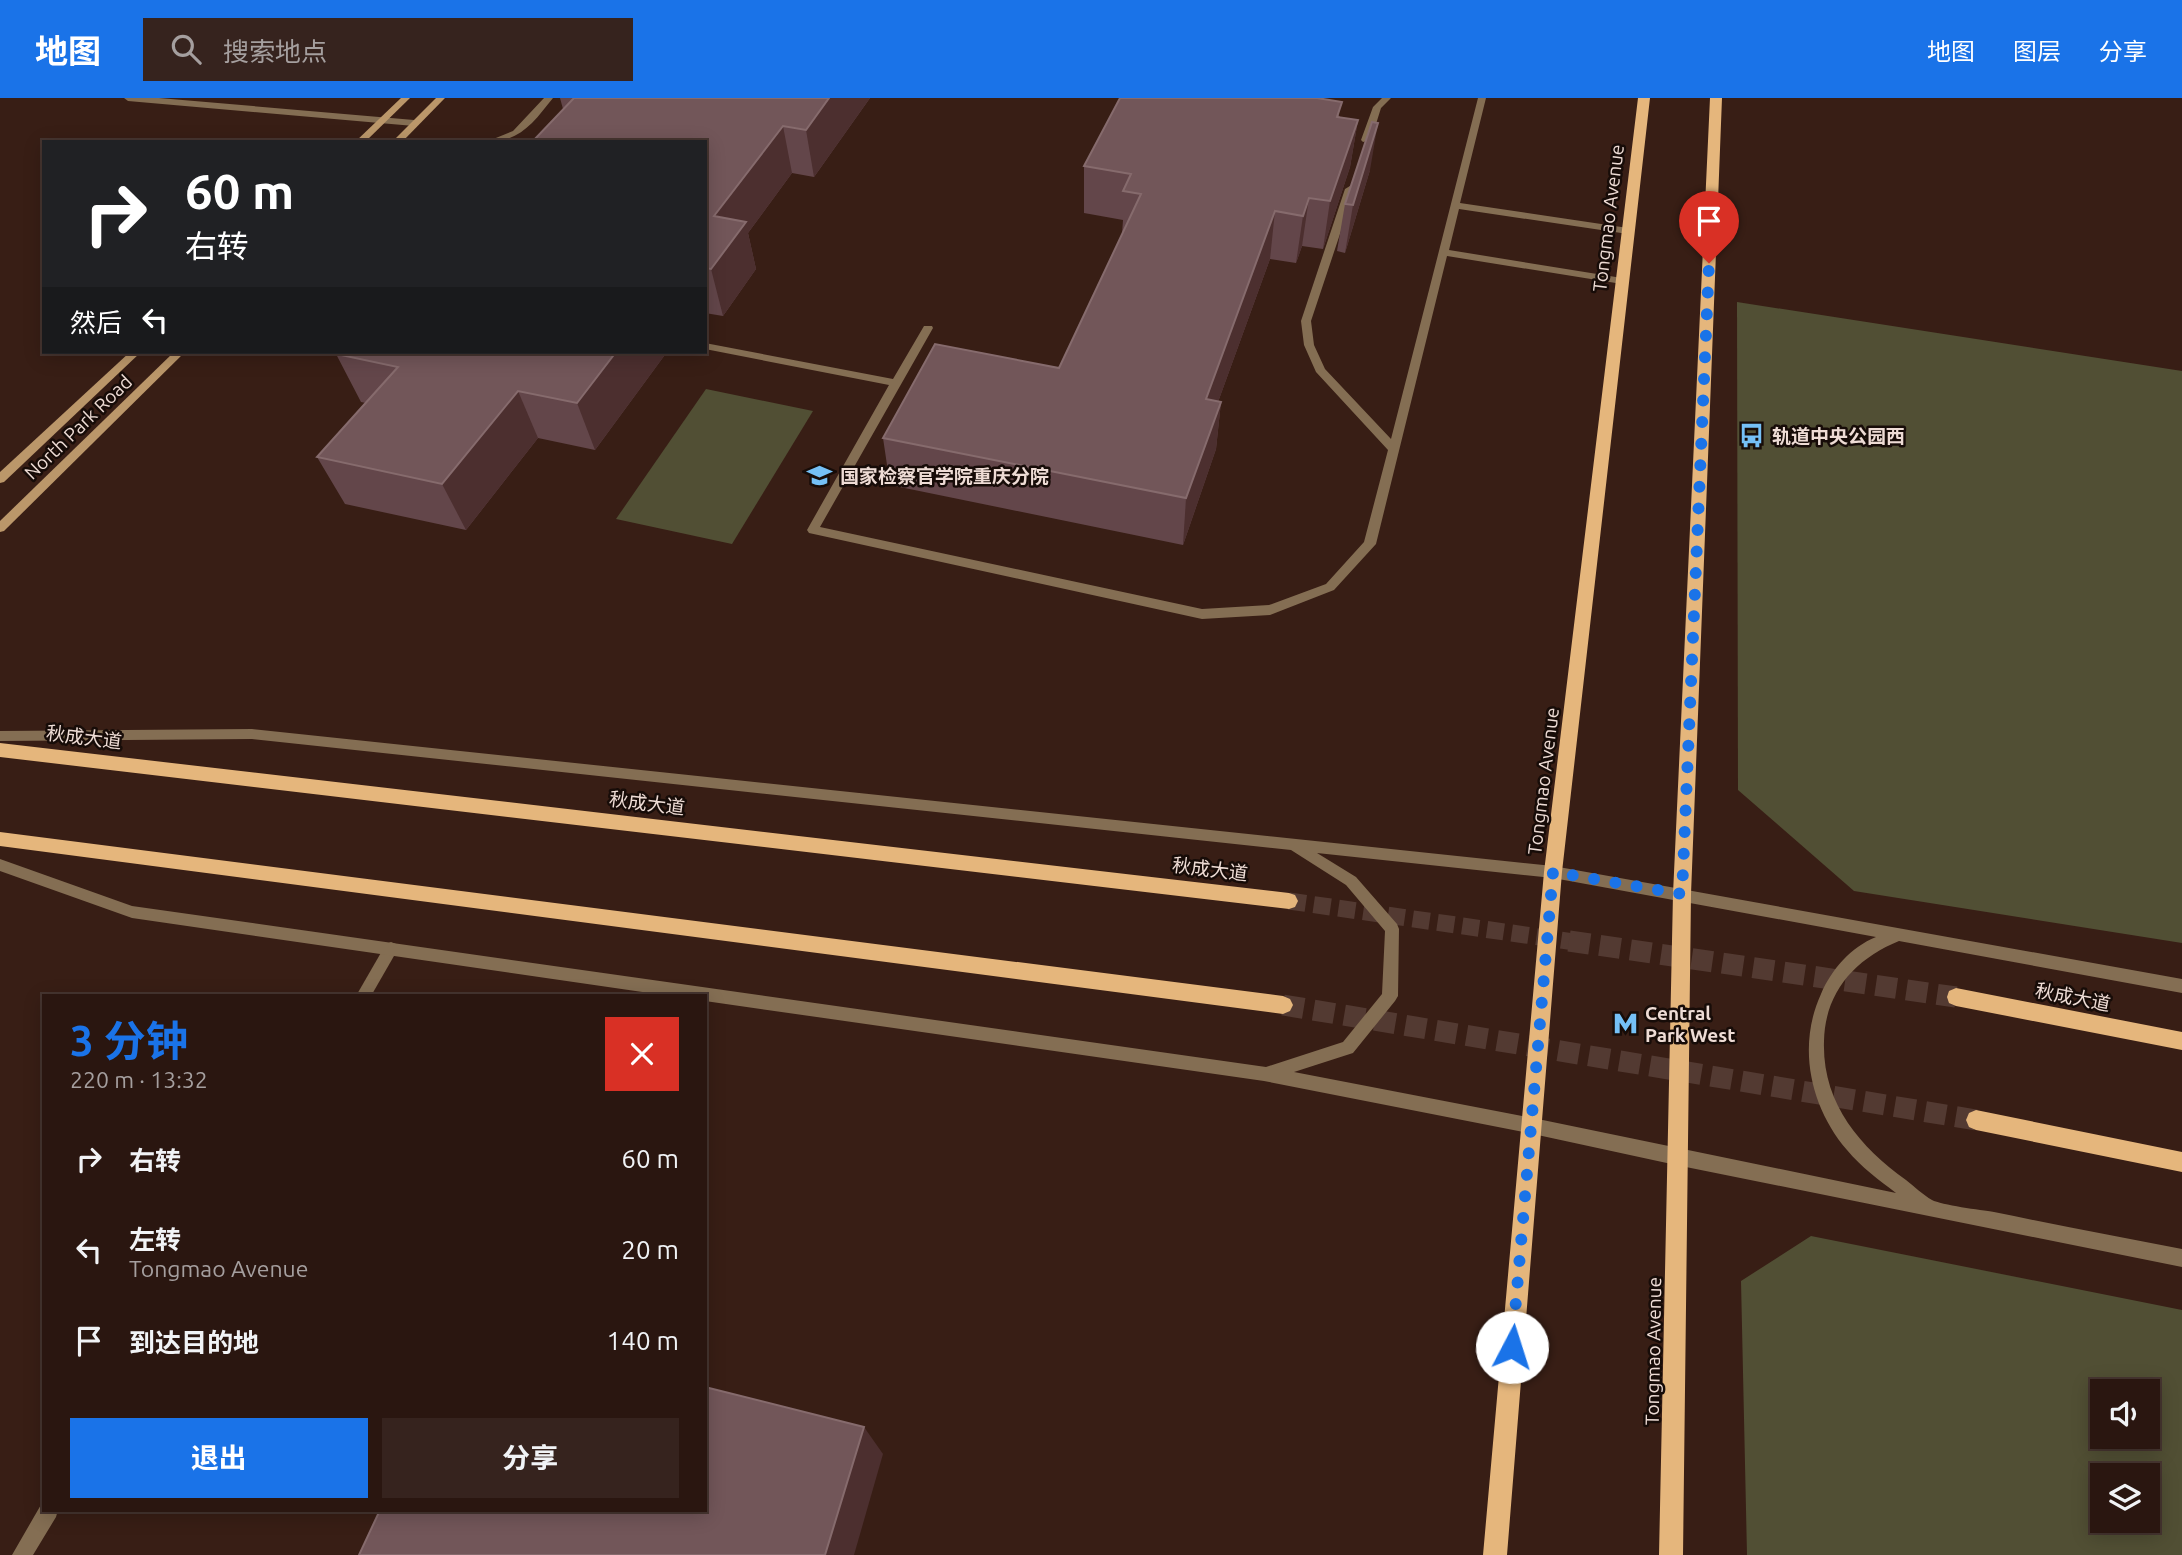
<!DOCTYPE html>
<html lang="zh">
<head>
<meta charset="utf-8">
<style>
	body { margin:0; font-family:Ubuntu,"Noto Sans SC",sans-serif; background:#36231e; color:#f1f3f6; height:100vh; display:flex; flex-direction:column; font-size:26px; white-space:nowrap }
	* { box-sizing:border-box; margin:0 }
	p { font-size:23px; color:#a59f9f }
	.icon { flex:none; width:38px; height:38px; fill:none; stroke:currentColor; stroke-width:2; stroke-linecap:round; stroke-linejoin:round }
	.map { position:relative; flex:1; overflow:hidden }
	.panel { position:absolute; left:42px; top:896px; width:665px; height:518px; display:flex; flex-direction:column; background:#2a1610; border-radius:0px; box-shadow:0 4px 18px #0003,0 0 0 2px #463530 }
	.panel>* { flex:none }
	.banner { position:absolute; left:42px; top:42px; width:665px; height:214px; border-radius:0px; box-shadow:0 4px 18px #0003,0 0 0 2px #463530; background:#202124; color:#fff; overflow:hidden }
	.fabs { position:absolute; left:2090px; top:1281px; display:grid; gap:14px }
	.fabs a { display:grid; place-items:center; width:70px; height:70px; border-radius:0px; background:#2a1610; box-shadow:0 4px 18px #0003,0 0 0 2px #463530; font-size:35px }
	.pin { position:absolute; display:grid; place-items:center; width:60px; height:60px; color:#fff; margin:-72px -30px; border-radius:50% 50% 50% 0; rotate:-45deg; box-shadow:0 0 7px #0007 }
	.pin .icon { rotate:45deg }
	.me { position:absolute; width:77px; margin:-38px; rotate:5deg; stroke-linejoin:round; filter:drop-shadow(0 0 5px #0008) }
	.turn { display:flex; align-items:center; gap:24px; height:147px; padding:0 28px; font-size:32px }
	.turn .icon { width:91px; height:91px; stroke-width:2.5 }
	.turn b { display:block; font-size:49px; line-height:60px }
	.then { display:flex; align-items:center; height:66px; padding:0 28px; background:#0003; gap:14px; font-size:26px }
	.round { display:grid; place-items:center; flex:none; width:74px; height:74px; border-radius:0px; background:#36231e }
	.head { display:flex; align-items:center; justify-content:space-between; height:119px; padding:0 28px }
	h1 { font-size:42px; font-weight:700; line-height:52px; color:#1a73e8 }
	.action { display:flex; gap:14px; margin-top:auto; padding:14px 28px }
	.action a { flex:1; height:80px; border-radius:0px; background:#1a73e8; color:#fff; font-size:28px; font-weight:700; line-height:80px; text-align:center }
	.action a+a { background:#36231e; color:#f1f3f6 }
	ul { padding:0; list-style:none }
	li { display:flex; align-items:center; gap:21px; height:91px; padding:0 28px }
	li div { flex:1 }
	li b { display:block; font-size:26px }
	li em { font-style:normal }
	header { display:flex; align-items:center; gap:42px; box-sizing:border-box; height:98px; padding:0 35px; background:#1a73e8; color:#fff }
	header strong { font-size:33px }
	nav { display:flex; gap:38px; margin-inline-start:auto; font-size:24px }
	.search { width:490px; height:63px; background:#36231e; display:flex; align-items:center; gap:18px; box-sizing:border-box; padding:0 24px; border-radius:0px; color:#a59f9f; font-size:26px }
	.map>svg:first-child { display:block }
	.green { fill:#514f34; fill-rule:evenodd }
	.lines { fill:none; stroke-linecap:round; stroke-linejoin:round }
	.primary-tunnel-far1 { stroke:#533a32; stroke-width:17; stroke-dasharray:17 8; stroke-linecap:butt }
	.primary-tunnel { stroke:#533a32; stroke-width:21; stroke-dasharray:21 10; stroke-linecap:butt }
	.service { fill:#846e53; fill-rule:evenodd }
	.minor { fill:#846e53; fill-rule:evenodd }
	.tertiary { fill:#846e53; fill-rule:evenodd }
	.secondary { fill:#bb976a; fill-rule:evenodd }
	.primary { fill:#e5b67c; fill-rule:evenodd }
	.wall { fill:#63464a }
	.shaded-wall { fill:#4c2f2f }
	.building { fill:#725659; stroke:#866b6d; stroke-width:2 }
	.route { stroke:#1a73e8; stroke-width:12; stroke-dasharray:0 21.6 }
	.labels { text-anchor:middle; stroke-width:5; stroke-linejoin:round; paint-order:stroke }
	.street-label { font-size:19px; fill:#eedcd5; stroke:#170c08 }
	.poi-label { font-size:19px; font-weight:bold; fill:#eedcd5; stroke:#170c08; text-anchor:start }
</style>
</head>
<body>
<header>
<strong>地图</strong>
<div class="search"><svg class="icon" aria-label="search" viewBox="0 0 24 24"><circle cx="10" cy="10" r="6"/><path d="M15 15l6 6"/></svg>搜索地点</div>
<nav><a>地图</a><a>图层</a><a>分享</a></nav>
</header>
<div class="map">
<svg width="2182" height="1457" viewBox="0 0 2182 1457">
	<rect width="100%" height="100%" fill="#381e15"/>
	<g class="green">
		<polygon points="1737,204 2182,273 2182,845 1854,793 1738,692"/>
		<polygon points="706,291 813,313 732,446 616,421"/>
		<path d="M1811 1138 2182 1212V1457H1747L1741 1183ZM2102 1293H2147V1339H2102ZM2102 1377H2147V1423H2102Z"/>
	</g>
	<g class="lines">
		<polyline class="primary-tunnel-far1" points="1289,803 1581,845"/>
		<g class="primary-tunnel">
			<polyline points="1569,843 1956,899"/>
			<polyline points="1283,907 1976,1022"/>
		</g>
		<g class="service">
			<path d="M544 0H553C533 25 520 44 486 44L513 33Z"/>
			<polygon points="1382,0 1391,0 1381,10 1371,42 1363,44 1361,42 1373,9"/>
			<polygon points="1478,0 1486,0 1460,105 1628,130 1633,133 1628,136 1459,111 1449,152 1622,180 1627,183 1622,186 1447,158 1376,446 1334,492 1270,517 1202,521 809,435 807,432 889,287 705,251 705,245 893,281 924,228 932,228 933,230 820,429 1202,511 1269,507 1326,486 1364,444 1388,352 1316,274 1304,247 1301,223 1345,91 1350,88 1355,91 1311,223 1314,247 1325,271 1391,341"/>
		</g>
		<g class="minor">
			<polygon points="124,0 159,0 414,22 419,25 414,28 128,3"/>
			<polygon points="391,844 396,846 398,851 371,898 356,898 386,846"/>
			<polygon points="42,1405 44,1412 58,1412 56,1419 33,1457 12,1457"/>
		</g>
		<path class="tertiary" d="M252 631 1553 768 2182 881V895L1899 843C1855 861 1825 894 1824 943 1822 1005 1859 1048 1906 1082 1914 1088 1923 1097 1932 1102 1941 1107 1981 1112 1994 1114 2057 1127 2119 1139 2182 1151V1169L1676 1067 1533 1036 1264 983 705 903V898H670L132 820 0 773V761L132 808 1266 969 1343 944 1382 896 1385 833 1346 787 1291 752 252 641 0 643V633ZM1317 755 1553 780 1876 839C1851 849 1831 872 1821 896 1797 948 1810 1009 1847 1052 1861 1069 1879 1082 1896 1095L1533 1020 1294 974 1353 955 1395 903 1398 898 1399 831 1397 826 1356 779Z"/>
		<g class="secondary">
			<polygon points="401,0 410,0 365,44 355,44"/>
			<polygon points="436,0 445,0 402,44 392,44"/>
			<polygon points="130,254 141,254 4,384 0,385 0,374"/>
			<polygon points="174,254 185,254 4,433 0,434 0,423"/>
		</g>
		<g class="primary">
			<polygon points="1638,0 1650,0 1562,774 1507,1457 1483,1457 1544,774"/>
			<polygon points="1710,0 1722,0 1691,796 1683,1457 1659,1457 1673,796"/>
			<polygon points="0,645 1289,795 1295,797 1298,803 1295,809 1289,811 0,659"/>
			<polygon points="0,734 1283,898 1290,901 1293,907 1290,913 1283,916 0,748"/>
			<polygon points="1956,890 2182,934 2182,952 1956,908 1949,905 1947,899 1949,893"/>
			<polygon points="1976,1012 2182,1054 2182,1074 1976,1032 1969,1029 1966,1022 1969,1015"/>
		</g>
	</g>
	<g class="wall">
		<polygon points="560,0 870,0 814,79 792,75 748,135 756,171 723,218 705,215 705,44 563,11"/>
		<polygon points="1327,2 1340,19 1358,22 1350,69 1323,151 1302,148 1296,165 1270,161 1218,304 1221,304 1216,351 1183,447 890,387 883,340 1059,270 1122,136 1123,122 1084,115 1084,68"/>
		<polygon points="1370,72 1345,155 1337,153 1345,106"/>
		<polygon points="338,254 667,254 595,352 538,340 466,432 345,406 317,359 366,305 361,304 336,256"/>
	</g>
	<g class="shaded-wall">
		<polygon points="829,0 870,0 814,79 806,32"/>
		<polygon points="1358,22 1350,69 1323,151 1330,103"/>
		<polygon points="1378,25 1370,72 1345,155 1353,107"/>
		<polygon points="783,28 792,75 748,135 756,171 723,218 711,171 714,118"/>
		<polygon points="1309,100 1302,148 1296,165 1303,118"/>
		<polygon points="1275,113 1270,161 1202,348 1206,301"/>
		<polygon points="616,254 667,254 595,352 577,305"/>
		<polygon points="518,293 538,340 466,432 442,386"/>
		<polygon points="1221,304 1216,351 1183,447 1186,400"/>
		<polygon points="864,1329 883,1356 854,1457 825,1457"/>
	</g>
	<g class="building">
		<polygon points="574,0 829,0 806,32 783,28 714,118 746,124 711,171 705,170 705,44 532,44"/>
		<polygon points="1120,0 1317,0 1342,4 1337,19 1358,22 1330,103 1309,100 1303,118 1275,113 1206,301 1221,304 1186,400 883,340 935,246 1059,270 1141,96 1123,93 1131,76 1084,68"/>
		<polygon points="1372,24 1378,25 1353,107 1345,106"/>
		<polygon points="338,254 616,254 577,305 518,293 442,386 317,359 398,269 336,256"/>
		<polygon points="705,1289 864,1329 825,1457 359,1457 380,1412 705,1412"/>
	</g>
	<g class="lines">
		<polyline class="route" points="1512,1249 1553,774 1682,796 1709,165"/>
	</g>
	<defs>
		<symbol id="bus-bare" viewBox="-9 -9 18 18"><path d="M-5-6H5V4H4V6H2V4H-2V6H-4V4H-5ZM-3.5-4V0h7V-4ZM-3.5 1.2v1.5H-2V1.2ZM2 1.2v1.5H3.5V1.2Z" fill="#75c0f6" stroke="#170c08" stroke-width="2.5" paint-order="stroke"/></symbol>
		<symbol id="university-bare" viewBox="-9 -9 18 18"><path d="M0-5L7-2L0 1L-7-2ZM-4 1L0 2.5L4 1V4Q0 6-4 4Z" fill="#75c0f6" stroke="#170c08" stroke-width="2.5" paint-order="stroke"/></symbol>
		<symbol id="metro-bare" viewBox="-9 -9 18 18"><path d="M-5.5 5V-5H-3L0 0L3-5H5.5V5H3V-.5L0 4L-3-.5V5Z" fill="#75c0f6" stroke="#170c08" stroke-width="2.5" paint-order="stroke"/></symbol>
	</defs>
	<g fill-rule="evenodd">
		<use href="#bus-bare" x="1734" y="320" width="35" height="35"/>
		<use href="#university-bare" x="802" y="360" width="35" height="35"/>
		<use href="#metro-bare" x="1608" y="908" width="35" height="35"/>
	</g>
	<g class="labels">
		<g class="street-label">
			<text transform="translate(1608 120) rotate(-83)" y="7">Tongmao Avenue</text>
			<text transform="translate(78 329) rotate(-44)" y="7">North Park Road</text>
			<text transform="translate(84 639) rotate(7)" y="7">秋成大道</text>
			<text transform="translate(1543 683) rotate(-83)" y="7">Tongmao Avenue</text>
			<text transform="translate(647 705) rotate(7)" y="7">秋成大道</text>
			<text transform="translate(1210 771) rotate(7)" y="7">秋成大道</text>
			<text transform="translate(2073 899) rotate(11)" y="7">秋成大道</text>
			<text transform="translate(1653 1253) rotate(-89)" y="7">Tongmao Avenue</text>
		</g>
		<g class="poi-label">
			<text x="1772" y="345">轨道中央公园西</text>
			<text x="840" y="385">国家检察官学院重庆分院</text>
			<text x="1645" y="922">Central<tspan x="1645" dy="22">Park West</tspan></text>
		</g>
	</g>
</svg>
<div class="fabs">
<a><svg class="icon" aria-label="sound" viewBox="0 0 24 24"><path d="M4 9h4l5-4v14l-5-4H4zM17 9q2 3 0 6"/></svg></a>
<a><svg class="icon" aria-label="layers" viewBox="0 0 24 24"><path d="M12 4l9 5-9 5-9-5zM3 14l9 5 9-5"/></svg></a>
</div>
<div class="pin" style="left:1709px;top:165px;background:#d93025"><svg class="icon" aria-label="arrive" viewBox="0 0 24 24"><path d="M6 21V4h12l-3 4 3 4H6"/></svg></div>
<svg class="me" style="left:1512px;top:1249px" viewBox="-20 -20 40 40"><circle r="19" fill="#fff"/><path d="M0-13L10 11 0 6-10 11z" fill="#1a73e8"/></svg>
<div class="banner">
<div class="turn"><svg class="icon" aria-label="right" viewBox="0 0 24 24"><path d="M7 20v-9h11M14 6l5 5-5 5"/></svg><div><b>60 m</b>右转</div></div>
<div class="then">然后<svg class="icon" aria-label="left" viewBox="0 0 24 24"><path d="M17 20v-9H6M10 6l-5 5 5 5"/></svg></div>
</div>
<section class="panel">
<div class="head"><div><h1>3 分钟</h1><p>220 m · 13:32</p></div><a class="round" style="background:#d93025;color:#fff"><svg class="icon" aria-label="close" viewBox="0 0 24 24"><path d="M6 6l12 12M18 6L6 18"/></svg></a></div>
<ul>
<li><svg class="icon" aria-label="right" viewBox="0 0 24 24"><path d="M7 20v-9h11M14 6l5 5-5 5"/></svg><div><b>右转</b></div><em>60 m</em></li>
<li><svg class="icon" aria-label="left" viewBox="0 0 24 24"><path d="M17 20v-9H6M10 6l-5 5 5 5"/></svg><div><b>左转</b><p>Tongmao Avenue</p></div><em>20 m</em></li>
<li><svg class="icon" aria-label="arrive" viewBox="0 0 24 24"><path d="M6 21V4h12l-3 4 3 4H6"/></svg><div><b>到达目的地</b></div><em>140 m</em></li>
</ul>
<div class="action"><a>退出</a><a>分享</a></div>
</section>
</div>
</body>
</html>
